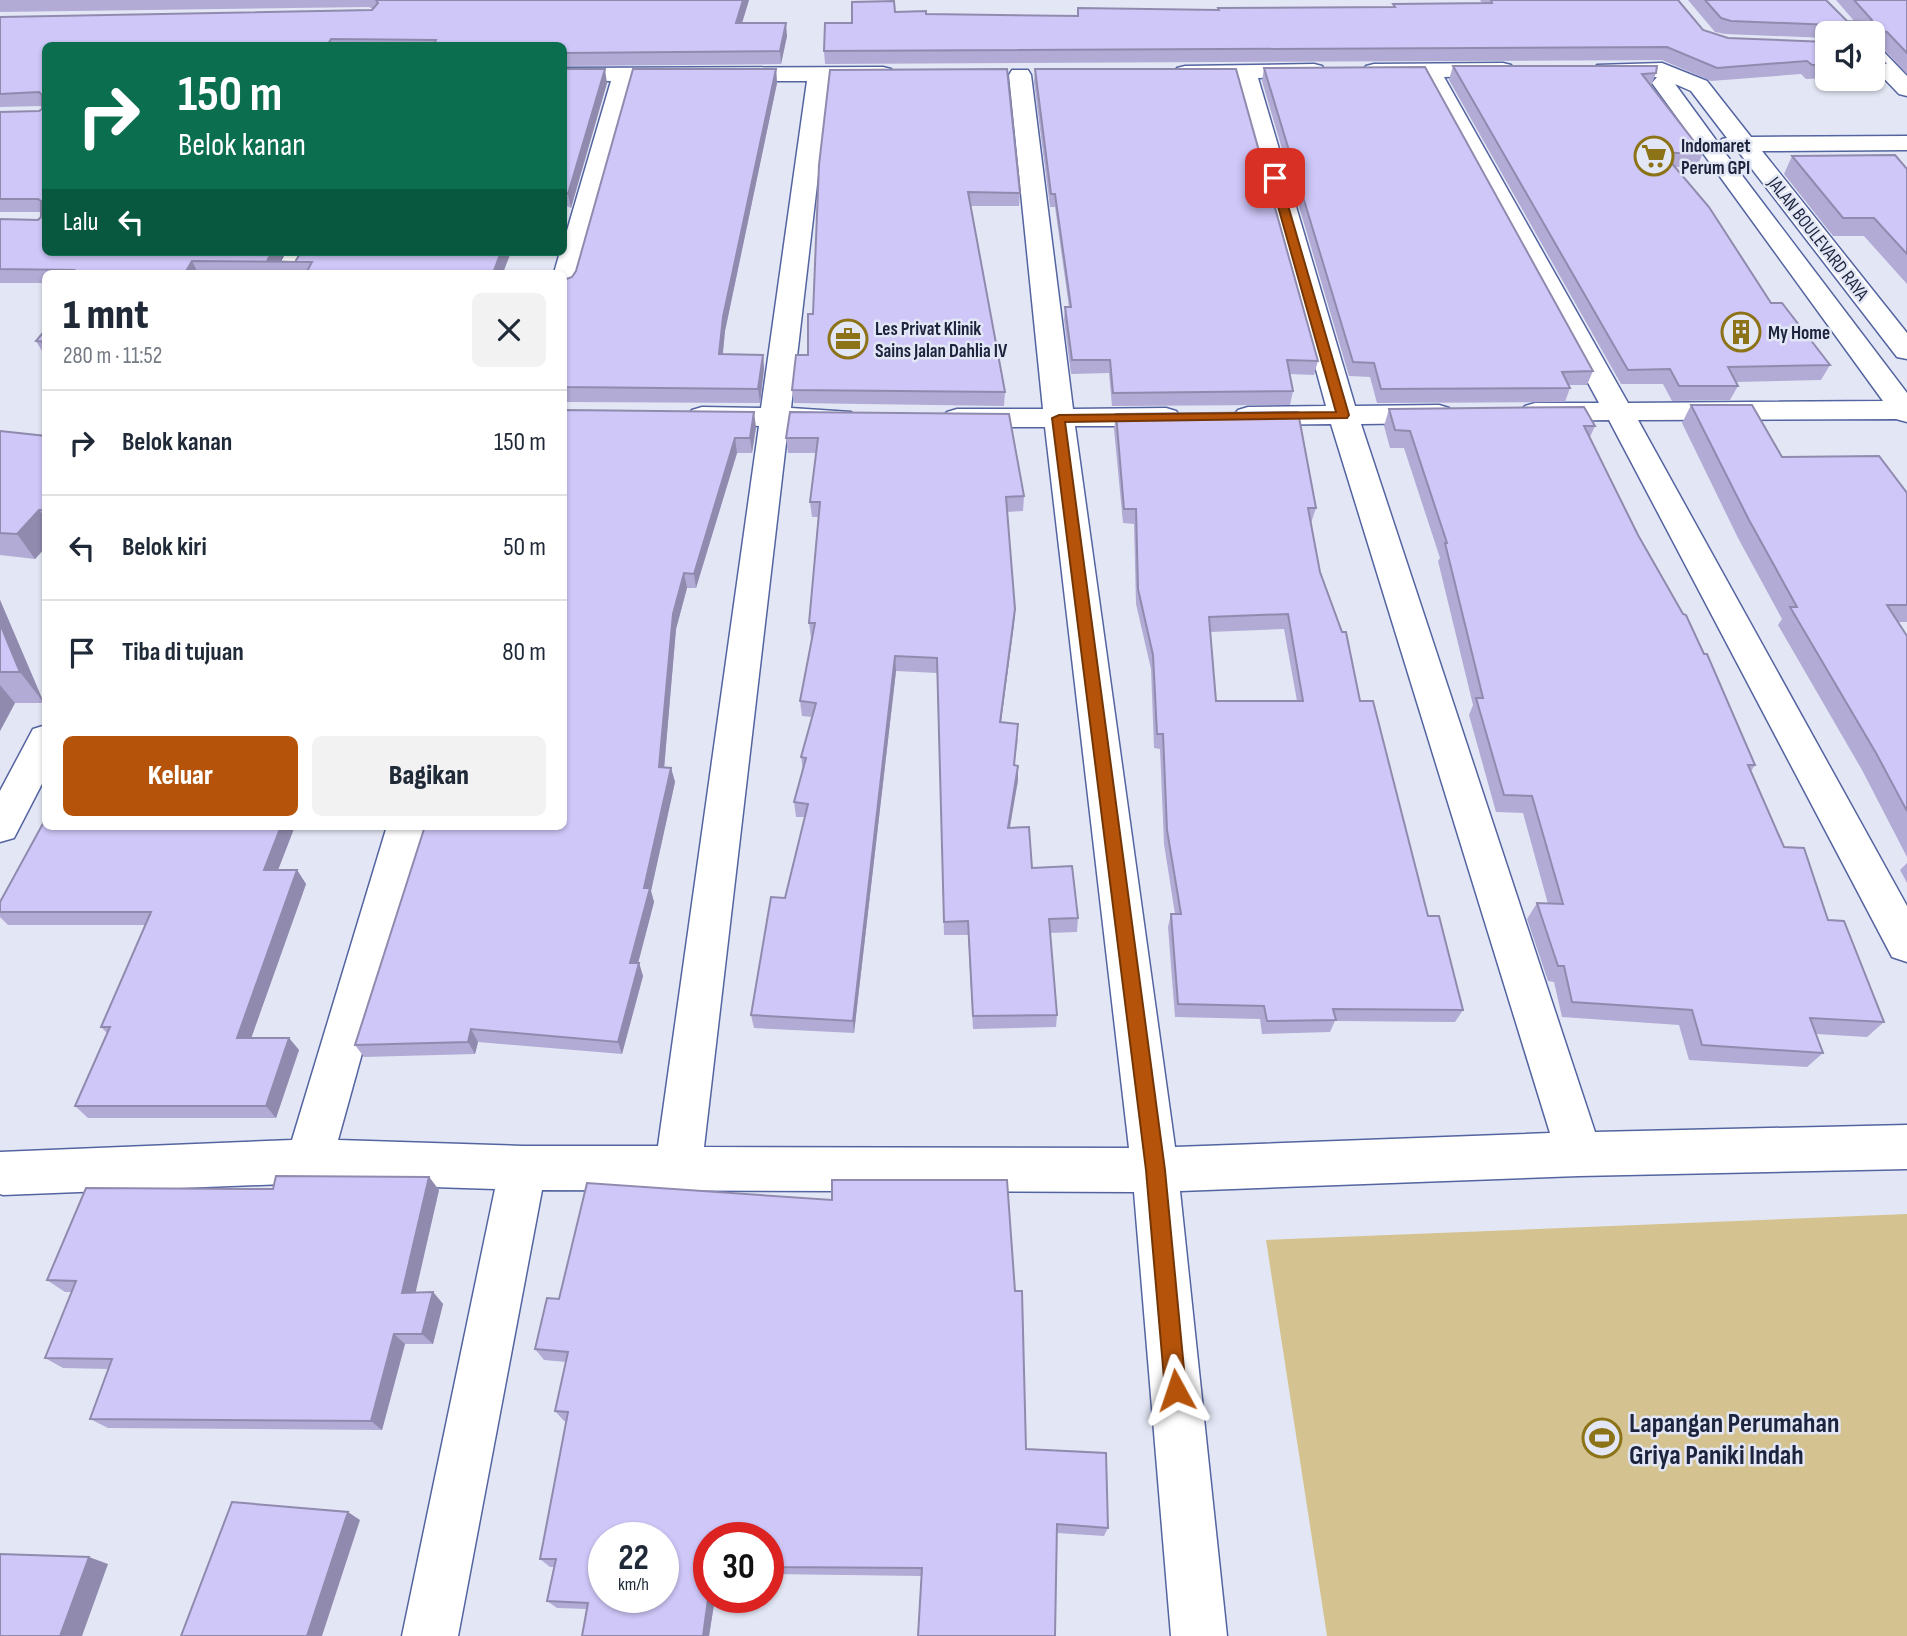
<!DOCTYPE html>
<html lang="id">
<head>
<meta charset="utf-8">
<style>
	body { margin:0; font-family:"Sofia Sans Condensed",sans-serif; background:#f2f2f3; color:#1f2937; height:100vh; display:flex; flex-direction:column; font-size:26px; white-space:nowrap }
	* { box-sizing:border-box; margin:0 }
	p { font-size:23px; color:#747a83 }
	.icon { flex:none; width:38px; height:38px; fill:none; stroke:currentColor; stroke-width:2; stroke-linecap:round; stroke-linejoin:round }
	.map { position:relative; flex:1; overflow:hidden }
	.sheet { position:absolute; left:42px; top:270px; width:525px; height:560px; display:flex; flex-direction:column; background:#fff; border-radius:10px; box-shadow:0 2px 5px #0004 }
	.sheet>* { flex:none }
	.hud { position:absolute; left:42px; top:42px; width:525px; height:214px; border-radius:10px; box-shadow:0 2px 5px #0004; background:#0b6e4f; color:#fff; overflow:hidden }
	.tools { position:absolute; left:1815px; top:21px; display:grid; gap:14px }
	.tools a { display:grid; place-items:center; width:70px; height:70px; border-radius:10px; background:#fff; box-shadow:0 2px 5px #0004; font-size:35px }
	.speed { position:absolute; left:588px; top:1522px; display:flex; gap:14px; font-size:35px; font-weight:700; text-align:center }
	.speed>* { display:grid; place-content:center; width:91px; height:91px; border-radius:50%; background:#fff; box-shadow:0 2px 5px #0004; line-height:1 }
	.speed small { font-size:18px; font-weight:400 }
	.speed .limit { border:10px solid #d22; background:#fff; color:#111 }
	.pin { position:absolute; display:grid; place-items:center; width:60px; height:60px; color:#fff; margin:-30px; border-radius:14px; box-shadow:0 4px 10px #0006 }
	.me { position:absolute; width:77px; margin:-38px; rotate:355deg; stroke-linejoin:round; filter:drop-shadow(0 0 5px #0008) }
	.turn { display:flex; align-items:center; gap:24px; height:147px; padding:0 21px; font-size:32px }
	.turn .icon { width:91px; height:91px; stroke-width:2.5 }
	.turn b { display:block; font-size:49px; line-height:60px }
	.then { display:flex; align-items:center; height:66px; padding:0 21px; background:#0003; gap:14px; font-size:26px }
	.round { display:grid; place-items:center; flex:none; width:74px; height:74px; border-radius:10px; background:#f2f2f3 }
	.headline { display:flex; align-items:center; justify-content:space-between; height:119px; padding:0 21px }
	h1 { font-size:42px; font-weight:800; line-height:52px }
	.primary-button { display:flex; gap:14px; margin-top:auto; padding:14px 21px }
	.primary-button a { flex:1; height:80px; border-radius:10px; background:#b45309; color:#fff; font-size:28px; font-weight:800; line-height:80px; text-align:center }
	.primary-button a+a { background:#f2f2f3; color:#1f2937 }
	ul { padding:0; list-style:none }
	li { display:flex; align-items:center; gap:21px; height:105px; padding:0 21px; border-top:2px solid #e0e1e3 }
	li div { flex:1 }
	li b { display:block; font-size:26px }
	li em { font-style:normal }
	.map>svg:first-child { display:block }
	.green { fill:#d4c390 }
	.lines { fill:none; stroke-linecap:round; stroke-linejoin:round }
	.minor-casing { stroke:#5464a0; stroke-width:3 }
	.minor { fill:#fff; fill-rule:evenodd }
	.wall { fill:#b1abd5; fill-rule:evenodd }
	.shaded-wall { fill:#908bae }
	.building { fill:#cec7f8; stroke:#908bae; stroke-width:2; fill-rule:evenodd }
	.route { fill:#b45309; stroke:#753606; stroke-width:2 }
	.labels { text-anchor:middle; stroke-width:5; stroke-linejoin:round; paint-order:stroke }
	.far-poi-label { font-size:19px; font-weight:bold; fill:#1c233c; stroke:#e3e7f5; text-anchor:start }
	.far-street-label { font-size:19px; fill:#1c233c; stroke:#e3e7f5 }
	.near-poi-label { font-size:28px; font-weight:bold; fill:#1c233c; stroke:#e3e7f5; text-anchor:start }
</style>
</head>
<body>
<div class="map">
<svg width="1907" height="1636" viewBox="0 0 1907 1636">
	<rect width="100%" height="100%" fill="#e3e7f5"/>
	<polygon class="green" points="1907,1214 1907,1636 1327,1636 1266,1240"/>
	<g class="lines">
		<defs>
			<g id="minor">
				<polygon points="1872,47 1880,48 1907,76 1907,96 1899,94 1872,66"/>
				<path d="M1503 63 1511 65 1514 70 1511 75 1444 77 1628 403 1883 401 1652 83 1657 77H1605L1597 75 1594 70 1597 65 1662 63 1707 81 1751 137 1907 136V150L1762 151 1907 333V359L1897 357 1738 151 1722 149 1907 393V422L1896 419 1638 420 1907 906V962L1892 957 1609 420 1535 421 1525 418 1520 412 1525 406 1535 403H1599L1422 77 1374 78 1366 76 1363 71 1366 66 1374 64ZM1675 84 1691 91 1727 138 1722 139 1718 144 1721 147Z"/>
				<polygon points="1314,64 1322,66 1325,71 1322,76 1258,78 1355,406 1439,405 1449,408 1454,414 1449,420 1439,423 1361,424 1595,1132 1907,1125 1907,1169 1579,1176 1180,1191 1227,1636 1171,1636 1134,1192 542,1190 458,1636 402,1636 495,1189 309,1183 3,1195 0,1194 0,1152 292,1140 387,826 425,826 338,1140 523,1146 658,1146 759,426 692,422 687,416 692,410 702,407 761,408 807,81 633,81 577,284 573,290 564,292 564,273 554,273 560,252 564,252 564,241 611,81 564,80 564,68 883,67 891,69 894,74 891,79 883,81 829,81 791,408 851,412 856,418 851,424 841,427 788,426 704,1147 1129,1148 1045,427 957,427 947,424 942,418 947,412 957,409 1043,409 1009,75 1012,70 1028,70 1031,75 1073,409 1166,408 1176,411 1181,417 1176,423 1166,426 1075,426 1175,1147 1550,1133 1331,424 1248,425 1238,422 1233,416 1238,410 1248,407 1326,406 1236,79 1185,80 1177,78 1174,73 1177,68 1185,66"/>
				<polygon points="286,252 312,252 301,273 275,273"/>
				<polygon points="46,725 46,776 14,838 0,842 0,791 33,729"/>
			</g>
		</defs>
		<use href="#minor" class="minor-casing"/>
		<use href="#minor" class="minor"/>
	</g>
	<g class="wall">
		<polygon points="0,0 749,0 742,23 787,36 781,64 564,66 564,46 46,46 46,252 285,252 280,261 503,273 46,273 46,283 0,283 0,219 38,220 41,217 41,212 0,212 0,112 39,111 42,109 42,106 0,107 0,17 372,10 373,9 369,7 0,12"/>
		<polygon points="1480,0 1678,0 1703,30 1728,38 1827,42 1827,78 1806,79 1801,74 1711,81 1662,60 825,64 824,51 852,23 895,12 926,14 1077,16 1078,8 1218,10 1218,8 1393,7 1393,4 1482,3"/>
		<polygon points="1688,0 1826,0 1847,21 1855,22 1836,0 1907,0 1907,74 1880,45 1876,45 1876,52 1885,63 1878,76 1872,77 1872,33 1827,33 1827,38 1725,34 1715,32"/>
		<polygon points="1453,66 1656,73 1651,86 1703,153 1697,167 1675,167 1771,303 1830,365 1821,380 1736,382 1738,386 1730,400 1672,401 1663,384 1621,384 1449,80"/>
		<polygon points="1264,68 1593,371 1587,385 1569,385 1570,388 1565,402 1377,403 1370,377 1349,376 1262,81"/>
		<polygon points="564,69 607,83 571,208 564,205"/>
		<polygon points="776,69 777,83 725,331 723,354 763,355 764,369 760,403 564,402 564,280 572,277"/>
		<polygon points="1035,69 1318,361 1314,375 1290,374 1293,391 1290,405 1112,406 1109,373 1071,374 1064,320 1065,307 1069,307 1055,207 1050,207 1034,82"/>
		<polygon points="1792,156 1907,169 1907,284 1864,236 1833,236 1784,174"/>
		<polygon points="819,165 1020,193 1019,206 971,206 1005,392 1004,406 794,403 792,390 808,355 813,314"/>
		<polygon points="46,329 46,356 45,356 36,341"/>
		<polygon points="1691,405 1782,457 1907,493 1907,622 1898,622 1907,636 1907,857 1862,770 1778,625 1782,619 1738,538 1682,423"/>
		<polygon points="1389,409 1595,426 1590,437 1638,535 1704,654 1755,765 1751,771 1784,847 1828,920 1884,1022 1867,1037 1816,1034 1823,1053 1807,1067 1689,1060 1679,1025 1562,1017 1554,982 1548,981 1527,919 1537,903 1548,904 1523,813 1496,812 1469,715 1473,705 1438,561 1440,558 1404,448 1390,448 1384,426"/>
		<polygon points="564,410 756,427 752,453 737,453 696,588 687,588 676,629 664,767 671,768 675,782 651,891 654,902 638,963 639,963 643,976 622,1054 478,1042 475,1054 364,1057 355,1045 564,826"/>
		<polygon points="790,412 1024,496 1023,511 1007,512 1015,609 1014,624 1001,722 1018,739 1014,765 1018,780 1010,828 1032,868 1078,918 1077,932 1050,933 1057,1015 1056,1027 973,1029 968,935 944,935 937,673 896,671 854,1033 754,1028 751,1015 785,898 805,817 796,817 794,802 803,770 801,757 812,717 802,716 800,701 812,638 811,638 809,623 818,517 812,517 810,502 816,453 788,453 786,438"/>
		<path d="M1116 414 1316 508 1311 523 1320 572 1428 916 1463 1010 1455 1022 1335 1021 1330 1032 1262 1034 1260 1019 1175 1017 1168 927 1171 914H1175L1164 844 1160 749 1154 748 1151 669 1136 604 1134 524 1123 523 1114 429ZM1284 629 1297 701H1216L1210 632Z"/>
		<polygon points="0,431 46,436 46,547 35,559 0,555"/>
		<polygon points="0,600 44,703 15,703 0,731"/>
		<polygon points="46,826 295,826 278,870 297,870 306,884 251,1038 289,1038 299,1050 276,1118 88,1118 75,1106 107,1033 101,1027 145,925 8,925 0,917 0,902"/>
		<polygon points="1907,863 1907,883 1900,870"/>
		<polygon points="429,1177 439,1190 415,1292 433,1292 443,1304 433,1344 405,1344 382,1430 108,1428 90,1419 109,1369 63,1368 45,1358 71,1292 65,1292 47,1280 273,1189"/>
		<polygon points="547,1298 1026,1449 1108,1528 1104,1536 1057,1533 922,1576 768,1574 768,1538 709,1538 709,1598 715,1598 709,1636 582,1636 587,1609 557,1608 547,1601 555,1567 550,1567 540,1559 566,1421 564,1421 555,1411 566,1362 544,1360 535,1349"/>
	</g>
	<g class="shaded-wall">
		<polygon points="743,0 749,0 738,36 736,23"/>
		<polygon points="786,23 787,36 781,64 780,51"/>
		<polygon points="605,69 607,83 571,208 568,194"/>
		<polygon points="776,69 777,83 725,331 721,369 719,354 723,317"/>
		<polygon points="272,252 285,252 280,262 267,261"/>
		<polygon points="501,252 511,252 503,273 493,273"/>
		<polygon points="192,261 198,273 185,273"/>
		<polygon points="763,355 764,369 760,403 758,389"/>
		<polygon points="754,412 756,427 752,453 750,438"/>
		<polygon points="735,438 737,453 696,588 694,574"/>
		<polygon points="39,510 46,519 46,547 35,559 17,534"/>
		<polygon points="684,573 687,588 676,629 663,781 659,767 673,614"/>
		<polygon points="0,600 44,703 20,672 0,624"/>
		<polygon points="1015,609 1014,624 999,737 1000,722"/>
		<polygon points="895,656 896,671 854,1033 853,1021"/>
		<polygon points="0,685 15,703 0,731"/>
		<polygon points="1018,766 1018,780 1007,842 1008,828"/>
		<polygon points="671,768 675,782 651,891 654,902 635,975 630,963 644,888"/>
		<polygon points="281,826 295,826 273,883 264,870"/>
		<polygon points="297,870 306,884 247,1050 237,1038"/>
		<polygon points="639,963 643,976 622,1054 618,1042"/>
		<polygon points="471,1029 478,1042 475,1054 468,1042"/>
		<polygon points="289,1038 299,1050 276,1118 266,1106"/>
		<polygon points="429,1177 439,1190 413,1304 402,1293"/>
		<polygon points="433,1292 443,1304 433,1344 422,1334"/>
		<polygon points="394,1334 405,1344 382,1430 371,1421"/>
		<polygon points="348,1512 360,1520 322,1636 307,1636"/>
		<polygon points="89,1557 108,1564 82,1636 60,1636"/>
		<polygon points="709,1592 709,1598 715,1598 709,1636 703,1636"/>
	</g>
	<g class="building">
		<polygon points="376,0 743,0 736,23 786,23 780,51 564,53 564,46 433,46 436,40 331,39 327,46 46,46 46,252 272,252 267,261 295,262 301,252 501,252 493,273 306,273 312,262 192,261 185,273 72,273 74,270 0,269 0,219 38,220 41,217 41,201 38,199 0,199 0,112 39,111 42,109 42,95 39,92 0,94 0,17 372,10 378,3"/>
		<polygon points="1491,0 1678,0 1703,30 1728,38 1827,42 1827,65 1812,65 1807,61 1717,68 1667,47 824,51 825,23 852,23 852,2 894,1 895,12 926,11 926,14 1078,16 1078,8 1219,10 1218,8 1395,7 1393,4 1492,3"/>
		<polygon points="1705,0 1826,0 1847,21 1870,22 1872,20 1854,0 1907,0 1907,53 1887,32 1879,31 1876,34 1876,52 1885,63 1872,63 1872,33 1835,33 1833,25 1731,21 1721,18"/>
		<polygon points="1453,66 1657,66 1656,73 1642,74 1703,153 1663,153 1709,207 1771,303 1782,303 1830,365 1728,367 1738,386 1679,386 1670,369 1628,370"/>
		<polygon points="1425,67 1593,371 1562,372 1570,388 1381,389 1374,363 1353,362 1264,68"/>
		<polygon points="564,69 605,69 568,194 564,192"/>
		<polygon points="633,69 776,69 723,317 719,354 763,355 758,389 564,387 564,280 572,277 576,271"/>
		<polygon points="1007,69 1020,193 968,192 1005,392 792,390 796,355 808,355 808,314 813,314 819,165 830,70"/>
		<polygon points="1035,69 1236,69 1318,361 1287,360 1293,391 1113,393 1110,360 1072,360 1065,307 1071,307 1055,194 1051,194"/>
		<polygon points="1895,155 1907,169 1907,254 1874,218 1843,218 1792,156"/>
		<polygon points="46,329 46,342 36,341"/>
		<polygon points="1691,405 1752,405 1782,457 1879,456 1907,493 1907,605 1887,605 1907,636 1907,811 1876,753 1790,607 1797,607 1749,520"/>
		<polygon points="1584,407 1595,426 1584,426 1638,535 1683,614 1686,615 1704,654 1707,654 1755,765 1748,765 1784,847 1804,848 1828,920 1844,921 1884,1022 1810,1018 1823,1053 1702,1045 1692,1010 1572,1002 1564,966 1558,966 1537,903 1563,904 1532,796 1504,795 1476,698 1483,698 1445,543 1447,543 1410,431 1395,430 1389,409"/>
		<polygon points="564,410 754,412 750,438 735,438 694,574 684,573 673,614 659,767 671,768 644,888 650,888 630,963 639,963 618,1042 471,1029 468,1042 355,1045 425,826 564,826"/>
		<polygon points="790,412 1009,414 1024,496 1006,497 1015,609 1000,722 1018,724 1014,765 1018,766 1008,828 1029,827 1032,868 1072,866 1078,918 1049,919 1057,1015 973,1016 968,921 944,922 937,658 895,656 853,1021 751,1015 771,897 785,898 808,804 794,802 806,758 801,757 816,703 800,701 815,623 809,623 820,502 810,502 818,438 786,438"/>
		<path d="M1298 412 1316 508H1308L1320 572 1342 632H1346L1360 701H1373L1428 916H1439L1463 1010 1333 1009 1336 1020 1267 1021 1264 1006 1178 1004 1171 914H1181L1167 830 1163 734H1157L1153 655 1138 589 1136 509H1124L1116 414ZM1288 614 1303 701H1216L1209 617Z"/>
		<polygon points="0,431 46,436 46,510 39,510 17,534 0,533"/>
		<polygon points="0,624 20,672 0,672"/>
		<polygon points="46,818 46,826 281,826 264,870 297,870 237,1038 289,1038 266,1106 75,1106 110,1027 101,1027 151,912 0,912 0,902"/>
		<polygon points="276,1176 429,1177 402,1293 433,1292 422,1334 394,1334 371,1421 90,1419 112,1359 45,1358 76,1281 47,1280 86,1188 273,1189"/>
		<path d="M832 1180H1007L1015 1291H1022L1026 1449 1106 1453 1108 1528 1057 1524 1055 1636H918L922 1568 768 1567V1538H709V1592L703 1636H582L588 1603 547 1601 556 1559H540L568 1412 555 1411 568 1352 535 1349 547 1298 559 1299 587 1183 832 1200ZM604 1538H663V1598H604Z"/>
		<polygon points="232,1502 348,1512 307,1636 181,1636"/>
		<polygon points="0,1554 89,1557 60,1636 0,1636"/>
	</g>
	<polygon class="route" points="1275,175 1280,178 1349,415 1347,418 1065,422 1165,1170 1186,1390 1183,1397 1176,1400 1168,1397 1165,1390 1146,1170 1052,418 1059,415 1336,412 1270,178"/>
	<defs>
		<symbol id="supermarket-ring" viewBox="-11 -11 22 22"><circle r="9.5" fill="#e3e7f5" stroke="#8d7317" stroke-width="1.5"/><path d="M-6-5.5h2.5l.6 2H6L4.5 2H-2.5L-4.4-4H-6ZM-1.5 3.2a1.3 1.3 0 1 0 .1 0ZM3 3.2a1.3 1.3 0 1 0 .1 0Z" fill="#8d7317"/></symbol>
		<symbol id="building-ring" viewBox="-11 -11 22 22"><circle r="9.5" fill="#e3e7f5" stroke="#8d7317" stroke-width="1.5"/><path d="M-4-6H4V6H1V3H-1V6H-4ZM-2.5-4.3h1.7v1.8h-1.7ZM.8-4.3h1.7v1.8H.8ZM-2.5-1h1.7V.8h-1.7ZM.8-1h1.7V.8H.8Z" fill="#8d7317"/></symbol>
		<symbol id="office-ring" viewBox="-11 -11 22 22"><circle r="9.5" fill="#e3e7f5" stroke="#8d7317" stroke-width="1.5"/><path d="M-6-3h4V-5.5h4V-3h4V5H-6ZM-1-4.5V-3h2v-1.5ZM-6 0V1H6V0Z" fill="#8d7317"/></symbol>
		<symbol id="stadium-ring" viewBox="-11 -11 22 22"><circle r="9.5" fill="#e3e7f5" stroke="#8d7317" stroke-width="1.5"/><path d="M0-5a6.5 5 0 1 0 0 10a6.5 5 0 1 0 0-10ZM-3.5-1.8h7v3.6h-7Z" fill="#8d7317"/></symbol>
	</defs>
	<g fill-rule="evenodd">
		<use href="#supermarket-ring" x="1632" y="134" width="44" height="44"/>
		<use href="#building-ring" x="1719" y="310" width="44" height="44"/>
		<use href="#office-ring" x="826" y="317" width="44" height="44"/>
		<use href="#stadium-ring" x="1580" y="1416" width="44" height="44"/>
	</g>
	<g class="labels">
		<g class="far-poi-label">
			<text x="1681" y="152">Indomaret<tspan x="1681" dy="22">Perum GPI</tspan></text>
			<text x="875" y="335">Les Privat Klinik<tspan x="875" dy="22">Sains Jalan Dahlia IV</tspan></text>
			<text x="1768" y="339">My Home</text>
		</g>
		<g class="far-street-label">
			<text transform="translate(1819 238) rotate(52)" y="7">JALAN BOULEVARD RAYA</text>
		</g>
		<g class="near-poi-label">
			<text x="1629" y="1432">Lapangan Perumahan<tspan x="1629" dy="32">Griya Paniki Indah</tspan></text>
		</g>
	</g>
</svg>
<div class="tools">
<a><svg class="icon" aria-label="sound" viewBox="0 0 24 24"><path d="M4 9h4l5-4v14l-5-4H4zM17 9q2 3 0 6"/></svg></a>
</div>
<div class="speed"><div>22<small>km/h</small></div><div class="limit">30</div></div>
<div class="pin" style="left:1275px;top:178px;background:#d93025"><svg class="icon" aria-label="arrive" viewBox="0 0 24 24"><path d="M6 21V4h12l-3 4 3 4H6"/></svg></div>
<svg class="me" style="left:1176px;top:1390px" viewBox="-20 -20 40 40"><path d="M0-17L14 15 0 8-14 15z" fill="#b45309" stroke="#fff" stroke-width="4"/></svg>
<div class="hud">
<div class="turn"><svg class="icon" aria-label="right" viewBox="0 0 24 24"><path d="M7 20v-9h11M14 6l5 5-5 5"/></svg><div><b>150 m</b>Belok kanan</div></div>
<div class="then">Lalu<svg class="icon" aria-label="left" viewBox="0 0 24 24"><path d="M17 20v-9H6M10 6l-5 5 5 5"/></svg></div>
</div>
<section class="sheet">
<div class="headline"><div><h1>1 mnt</h1><p>280 m · 11:52</p></div><a class="round"><svg class="icon" aria-label="close" viewBox="0 0 24 24"><path d="M6 6l12 12M18 6L6 18"/></svg></a></div>
<ul>
<li><svg class="icon" aria-label="right" viewBox="0 0 24 24"><path d="M7 20v-9h11M14 6l5 5-5 5"/></svg><div><b>Belok kanan</b></div><em>150 m</em></li>
<li><svg class="icon" aria-label="left" viewBox="0 0 24 24"><path d="M17 20v-9H6M10 6l-5 5 5 5"/></svg><div><b>Belok kiri</b></div><em>50 m</em></li>
<li><svg class="icon" aria-label="arrive" viewBox="0 0 24 24"><path d="M6 21V4h12l-3 4 3 4H6"/></svg><div><b>Tiba di tujuan</b></div><em>80 m</em></li>
</ul>
<div class="primary-button"><a>Keluar</a><a>Bagikan</a></div>
</section>
</div>
</body>
</html>
